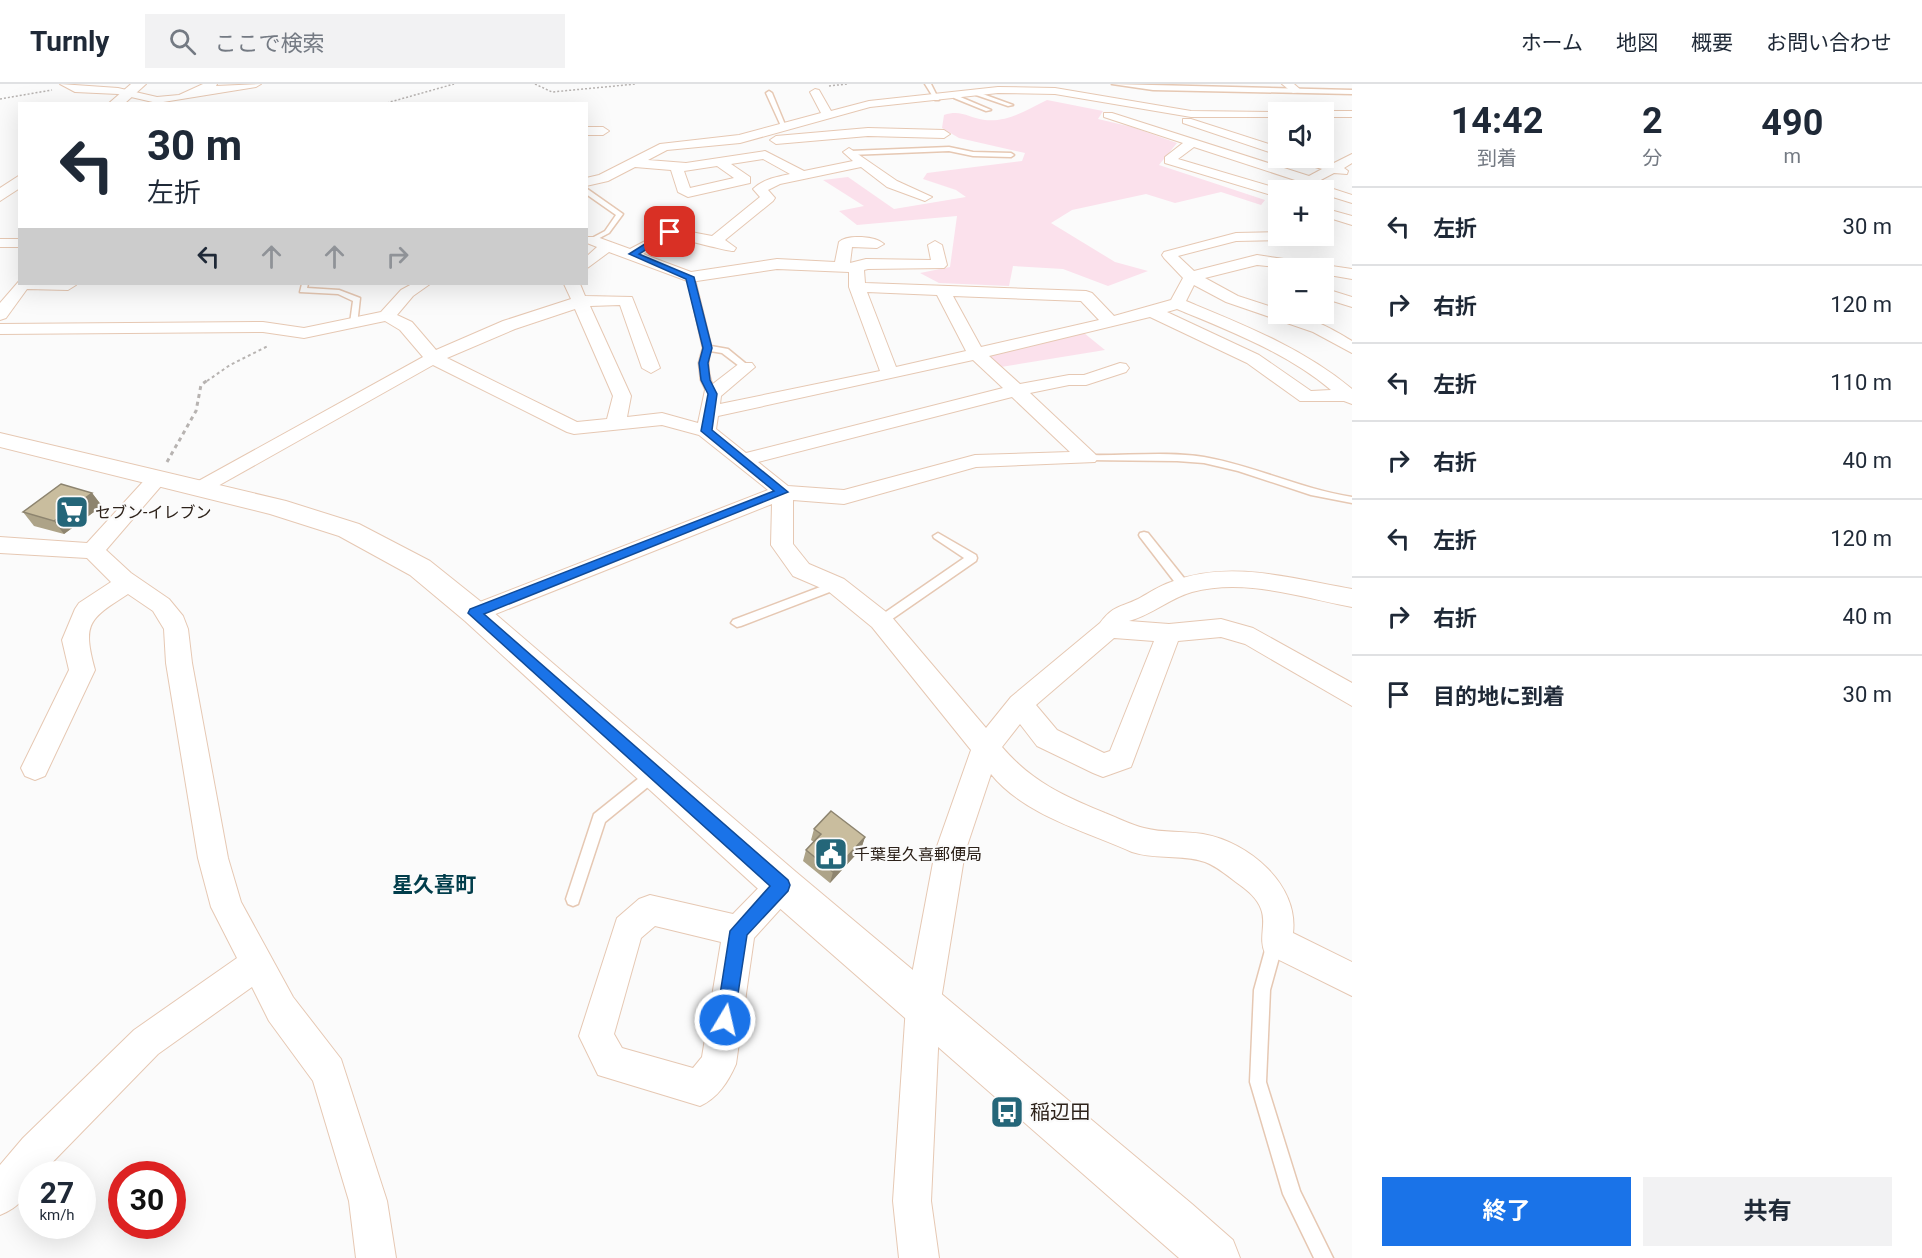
<!DOCTYPE html>
<html lang="ja">
<head>
<meta charset="utf-8">
<style>
	body { margin:0; font-family:Roboto,"Noto Sans JP",sans-serif; background:#f2f2f3; color:#1f2937; height:100vh; display:flex; flex-direction:column; font-size:22px; white-space:nowrap }
	* { box-sizing:border-box; margin:0 }
	p { font-size:20px; color:#747a83 }
	.icon { flex:none; width:33px; height:33px; fill:none; stroke:currentColor; stroke-width:2; stroke-linecap:round; stroke-linejoin:round }
	.map { position:relative; flex:1; overflow:hidden }
	.details { display:flex; flex-direction:column; background:#fff; width:570px }
	.details>* { flex:none }
	.guide { position:absolute; left:18px; top:18px; width:570px; height:183px; border-radius:0px; box-shadow:0 6px 24px #0002; background:#fff; color:#1f2937; overflow:hidden }
	.controls { position:absolute; left:1268px; top:18px; display:grid; gap:12px }
	.controls a { display:grid; place-items:center; width:66px; height:66px; border-radius:0px; background:#fff; box-shadow:0 6px 24px #0002; font-size:30px }
	.speed { position:absolute; left:18px; top:1077px; display:flex; gap:12px; font-size:30px; font-weight:700; text-align:center }
	.speed>* { display:grid; place-content:center; width:78px; height:78px; border-radius:50%; background:#fff; box-shadow:0 6px 24px #0002; line-height:1 }
	.speed small { font-size:15px; font-weight:400 }
	.speed .limit { border:9px solid #d22; background:#fff; color:#111 }
	.pin { position:absolute; display:grid; place-items:center; width:51px; height:51px; color:#fff; margin:-26px; border-radius:12px; box-shadow:0 3px 9px #0006 }
	.me { position:absolute; width:66px; margin:-33px; rotate:9deg; stroke-linejoin:round; filter:drop-shadow(0 0 4px #0008) }
	.turn { display:flex; align-items:center; gap:21px; height:126px; padding:0 30px; font-size:27px }
	.turn .icon { width:78px; height:78px; stroke-width:2.5 }
	.turn b { display:block; font-size:42px; line-height:51px }
	.lanes { display:flex; align-items:center; height:57px; padding:0 30px; background:#0003; justify-content:center; gap:30px; direction:ltr }
	.lanes .off { opacity:.35 }
	.eta { display:flex; justify-content:space-evenly; align-items:center; height:102px; text-align:center }
	.eta b { font-size:36px; font-weight:700; line-height:42px }
	.primary-button { display:flex; gap:12px; margin-top:auto; padding:12px 30px }
	.primary-button a { flex:1; height:69px; border-radius:0px; background:#1a73e8; color:#fff; font-size:24px; font-weight:700; line-height:69px; text-align:center }
	.primary-button a+a { background:#f2f2f3; color:#1f2937 }
	ul { padding:0; list-style:none }
	li { display:flex; align-items:center; gap:18px; height:78px; padding:0 30px; border-top:2px solid #e0e1e3 }
	li div { flex:1 }
	li b { display:block; font-size:22px }
	li em { font-style:normal }
	header { display:flex; align-items:center; gap:36px; box-sizing:border-box; height:84px; padding:0 30px; background:#fff; border-bottom:2px solid #e0e1e3 }
	header strong { font-size:28px }
	nav { display:flex; gap:33px; margin-inline-start:auto; font-size:21px }
	.search { width:420px; height:54px; background:#f2f2f3; display:flex; align-items:center; gap:15px; box-sizing:border-box; padding:0 21px; border-radius:0px; color:#747a83; font-size:22px }
	main { display:flex; flex:1; min-height:0 }
	.map>svg:first-child { display:block }
	.green { fill:#fbe1ec }
	.lines { fill:none; stroke-linecap:round; stroke-linejoin:round }
	.service-casing { stroke:#e6c8b3; stroke-width:3 }
	.minor-casing { stroke:#e6c8b3; stroke-width:2 }
	.tertiary-casing { stroke:#e6c8b3; stroke-width:2 }
	.path-far2 { stroke:#b7b3b1; stroke-width:1.5; stroke-dasharray:2 2; stroke-linecap:butt }
	.path-far1 { stroke:#b7b3b1; stroke-width:2; stroke-dasharray:3 3; stroke-linecap:butt }
	.path { stroke:#b7b3b1; stroke-width:3; stroke-dasharray:4 4; stroke-linecap:butt }
	.service { fill:#fff; fill-rule:evenodd }
	.minor { fill:#fff; fill-rule:evenodd }
	.tertiary { fill:#fff; fill-rule:evenodd }
	.wall { fill:#ada388 }
	.shaded-wall { fill:#8d846f }
	.building { fill:#c9bd9e; stroke:#8d846f; stroke-width:1.5 }
	.route { fill:#1a73e8; stroke:#114b97; stroke-width:1.5 }
	.labels { text-anchor:middle; stroke-width:4.5; stroke-linejoin:round; paint-order:stroke }
	.poi-label { font-size:16px; fill:#2d221a; stroke:#fbfbfb; text-anchor:start }
	.near-poi-label { font-size:20px; fill:#2d221a; stroke:#fbfbfb; text-anchor:start }
	.near-neighbourhood-label { font-size:21px; font-weight:bold; fill:#013d4b; stroke:#fbfbfb }
</style>
</head>
<body>
<header>
<strong>Turnly</strong>
<div class="search"><svg class="icon" aria-label="search" viewBox="0 0 24 24"><circle cx="10" cy="10" r="6"/><path d="M15 15l6 6"/></svg>ここで検索</div>
<nav><a>ホーム</a><a>地図</a><a>概要</a><a>お問い合わせ</a></nav>
</header>
<main>
<div class="map">
<svg width="1352" height="1174" viewBox="0 0 1352 1174">
	<rect width="100%" height="100%" fill="#fbfbfb"/>
	<g class="green">
		<path d="M1047 16 1103 27 1098 35 1132 43 1177 59 1159 81 1265 116 1261 121 1221 108 1175 119 1146 110 1072 126 1051 139 1115 178 1148 187 1108 202 1063 185 1013 182 1009 202 939 199 920 189 950 183 957 132 857 141 839 127 864 122 823 96 848 93 894 125 966 113 956 106 923 95 927 89 1022 77 1025 69 959 54 942 44 944 31C961 25 969 34 985 36 1009 38 1026 26 1047 16Z"/>
		<polygon points="1084,249 1105,266 1001,283 988,270"/>
	</g>
	<g class="lines">
		<defs>
			<g id="service">
				<polygon points="925,0 931,0 939,16 935,16"/>
				<polygon points="1112,0 1352,6 1352,10 1153,6"/>
				<polygon points="769,7 772,9 786,43 781,42 766,9"/>
				<polygon points="976,9 980,9 1013,21 1008,22 976,11"/>
				<polygon points="954,12 958,12 991,26 986,27 954,14"/>
				<polygon points="949,63 973,68 1011,69 1014,71 1011,73 973,72 949,67 850,71 847,69 850,67"/>
				<polygon points="586,104 623,130 609,149 592,158 589,156 590,155 605,147 616,131 586,110"/>
				<path d="M687 191 694 193 711 262 728 265 750 283 743 285 722 269 710 267C706 284 709 295 716 310L712 313 708 310 701 296 699 279 703 264Z"/>
				<polygon points="302,200 308,200 307,204 339,206 360,214 357,241 350,239 353,217 338,210 300,208"/>
				<path d="M1088 371C1126 372 1166 367 1204 373 1255 382 1301 405 1352 413V419L1311 411 1238 387 1204 379 1177 377 1085 376V372Z"/>
				<polygon points="1144,448 1148,449 1188,499 1189,502 1188,505 1180,505 1140,453 1139,451 1140,449"/>
				<polygon points="938,449 976,471 977,474 976,477 885,540 877,540 875,537 877,534 964,474 934,454 933,452"/>
				<polygon points="836,497 840,498 841,501 840,504 741,542 737,543 731,539 733,536"/>
				<polygon points="654,684 659,686 661,690 659,694 605,738 578,820 573,822 568,820 566,815 594,730 649,686"/>
				<polygon points="1275,851 1280,854 1283,859 1270,906 1266,998 1300,1107 1333,1174 1314,1174 1283,1110 1250,998 1254,906 1267,859 1270,854"/>
			</g>
			<g id="minor">
				<polygon points="60,0 118,4 157,13 179,11 203,0 217,0 216,2 261,0 256,3 157,19 118,10 75,8"/>
				<polygon points="1282,0 1294,0 1302,7 1293,9"/>
				<path d="M998 3 1055 4 1191 27 1283 28H1278V33H1191L1055 10 998 9 870 23 740 59 667 66 648 76 686 79 765 67 804 87 853 77 843 68 849 64 897 97 932 113 925 117 887 103 861 83 780 100 768 106 775 114 773 117 725 156 736 164 734 167C730 168 683 155 672 153L643 170 691 188 777 175 835 178 839 158C847 150 876 152 884 160L877 164 852 163 850 179 866 175 931 176 928 161 935 157 942 161 947 181 944 184 868 185 864 186 865 199 1086 207 1092 209 1114 232 1171 216 1183 194 1164 174 1162 171 1164 168 1236 149 1278 148V152H1287L1280 156 1236 157 1178 172 1194 187 1257 171 1352 185V195L1323 190V184H1287L1257 181 1205 194 1238 212 1278 225V230C1306 230 1329 243 1352 257V269L1313 248 1226 218 1194 201 1186 217C1244 241 1303 264 1352 305V320L1344 317H1300L1247 279 1150 233 989 272 1020 300 1069 291H1084L1120 279 1126 280 1129 284 1126 288 1086 301H1069L1030 309 1095 370 1098 374 1095 378 976 383 844 420 793 416V460L809 480 844 495 890 531 986 644 1011 613 1100 539C1114 521 1119 524 1138 515 1149 509 1159 502 1171 498 1230 475 1293 495 1352 505V523C1300 513 1245 494 1192 508 1170 514 1152 531 1129 537L1169 540 1221 535 1253 544 1352 599V622L1245 560 1221 553 1178 557 1131 683 1103 693 1093 689 1037 662 1020 640 1002 663C1032 698 1064 712 1105 729 1118 734 1131 741 1144 744 1162 749 1184 747 1203 750 1249 758 1299 801 1293 849L1352 878V912L1265 869C1258 854 1267 840 1261 825 1257 814 1248 807 1240 801 1229 793 1218 783 1205 778 1182 770 1156 776 1132 768 1085 747 1024 731 991 690L965 768 940 922 931 1117 939 1174H899L893 1117 906 922 935 768 971 666 872 543 828 507 793 492 771 461 772 420 483 535 475 538 467 535 463 529 467 523 768 406 699 351 662 341 574 350 567 348 433 281 200 412 193 410 190 405 193 400 423 273 400 246 385 237 304 254 263 248 0 250V240L263 238 304 244 381 228 401 206 412 200H430L413 212 397 231 412 238 436 266 503 237 571 215 564 200H580L585 212 632 213 660 284 651 289 642 284 620 221 590 222 631 312 627 333 662 329 698 339 705 306 740 279H752L755 283 721 312 720 320 880 287 849 203V188L777 185 690 198 609 168 586 185V173L597 163 587 159V153H597L630 165 670 144 712 152 760 113 753 105C763 95 777 93 790 90L763 75 731 80 750 93V99L688 113 678 108 671 86 635 83 608 97 586 102V94L599 91 660 60 739 51 821 29 810 8 815 5 819 6 831 27 869 17ZM717 82 734 94 690 104 684 87ZM867 208 937 211 966 267 896 283ZM953 212 1081 217 1099 236 981 263ZM575 225 613 312 607 335 577 338 447 274 515 245ZM1177 225C1230 247 1287 269 1331 306L1311 307 1259 271 1167 228ZM973 276 1003 304 746 369 716 345 718 332ZM1012 313 1070 368 975 371 844 406 788 402 758 378ZM1114 554 1154 557 1110 667 1104 669 1057 646 1036 621Z"/>
				<polygon points="1323,27 1352,27 1352,33 1323,33 1323,28 1318,28"/>
				<polygon points="1104,29 1112,29 1309,92 1322,85 1295,77 1293,74 1311,74 1332,80 1352,70 1352,79 1344,84 1348,87 1347,90 1334,89 1315,99 1352,111 1352,119 1323,110 1323,106 1289,106 1290,102 1298,97 1194,63 1178,75 1283,106 1278,106 1278,113 1165,79 1165,73 1183,59 1104,33"/>
				<polygon points="1183,35 1191,35 1278,63 1278,71 1183,39"/>
				<polygon points="586,43 603,43 609,47 603,51 586,51"/>
				<polygon points="868,44 944,46 950,50 944,54 868,52 776,60 770,56 776,52"/>
				<polygon points="1323,124 1352,132 1352,141 1323,132"/>
				<rect x="0" y="155" width="20" height="8"/>
				<polygon points="20,196 20,200 76,201 68,206 27,205 6,234 0,236 0,219"/>
				<polygon points="1323,204 1352,213 1352,223 1323,214"/>
				<path d="M158 388 165 389 168 394 106 466 131 489 169 515 183 532 188 545 192 579 228 774 241 818 293 913 341 975 387 1117 396 1174H356L349 1117 313 997 269 937 252 903 158 970 41 1090H32C32 1110 18 1124 0 1131V1081L23 1054 134 946 237 874 211 823 198 774 166 579 164 545 153 527 128 510C89 535 82 539 95 586L45 692 35 696 25 692 21 684 69 586 62 556 75 525 79 519 111 498 87 474 0 469V453L87 459 151 389Z"/>
				<path d="M782 786 793 791 797 801 793 811 754 854 736 980C728 998 718 1014 700 1022L598 991 579 952 617 834 639 815 650 811 733 830 771 791ZM655 842 721 858 702 973 693 984 622 964 614 950 641 854Z"/>
			</g>
			<g id="tertiary">
				<polygon points="131,0 146,0 124,20 108,20"/>
				<polygon points="20,91 20,104 0,117 0,104"/>
				<polygon points="0,349 286,417 359,440 430,477 485,521 796,788 1192,1120 1233,1156 1240,1174 1179,1174 768,814 465,537 410,491 339,452 270,430 0,363"/>
			</g>
		</defs>
		<use href="#service" class="service-casing"/>
		<use href="#minor" class="minor-casing"/>
		<use href="#tertiary" class="tertiary-casing"/>
		<g class="path-far2">
			<polyline points="535,0 552,8 636,0"/>
			<polyline points="829,2 847,0"/>
			<polyline points="0,15 52,6"/>
			<polyline points="383,20 454,0"/>
		</g>
		<polyline class="path-far1" points="207,297 230,281 268,262"/>
		<polyline class="path" points="167,378 196,327 201,301 209,295"/>
		<use href="#service" class="service"/>
		<use href="#minor" class="minor"/>
		<use href="#tertiary" class="tertiary"/>
	</g>
	<g class="wall">
		<polygon points="92,409 102,422 64,450 34,442 23,428"/>
		<polygon points="814,745 865,753 861,765 830,799 803,777 806,766 814,758 811,756"/>
	</g>
	<g class="shaded-wall">
		<polygon points="92,409 102,422 64,450 54,437"/>
		<polygon points="865,753 861,765 830,799 833,788"/>
	</g>
	<g class="building">
		<polygon points="61,400 92,409 54,437 23,428"/>
		<polygon points="831,727 865,753 833,788 806,766 821,750 814,745"/>
	</g>
	<polygon class="route" points="667,146 674,148 639,170 694,193 712,264 708,279 710,296 717,310 712,346 788,408 484,530 788,796 790,801 788,807 747,851 734,936 731,942 725,945 718,942 716,936 730,847 770,802 468,529 470,525 774,407 701,347 708,310 701,296 699,279 703,264 686,195 629,170"/>
	<defs>
		<symbol id="supermarket-square" viewBox="-11 -11 22 22"><rect x="-9" y="-9" width="18" height="18" rx="4" fill="#246679" stroke="#fbfbfb"/><path d="M-6-5.5h2.5l.6 2H6L4.5 2H-2.5L-4.4-4H-6ZM-1.5 3.2a1.3 1.3 0 1 0 .1 0ZM3 3.2a1.3 1.3 0 1 0 .1 0Z" fill="#fff"/></symbol>
		<symbol id="civic-square" viewBox="-11 -11 22 22"><rect x="-9" y="-9" width="18" height="18" rx="4" fill="#246679" stroke="#fbfbfb"/><path d="M-.6-6.5H3V-4.5H.6V-3L4-1V1h2V6H-6V1h2V-1L-.6-3ZM-1.2 2.5V6h2.4V2.5Z" fill="#fff"/></symbol>
		<symbol id="bus-square" viewBox="-11 -11 22 22"><rect x="-9" y="-9" width="18" height="18" rx="4" fill="#246679" stroke="#fbfbfb"/><path d="M-5-6H5V4H4V6H2V4H-2V6H-4V4H-5ZM-3.5-4V0h7V-4ZM-3.5 1.2v1.5H-2V1.2ZM2 1.2v1.5H3.5V1.2Z" fill="#fff"/></symbol>
	</defs>
	<g fill-rule="evenodd">
		<use href="#supermarket-square" x="53" y="409" width="38" height="38"/>
		<use href="#civic-square" x="812" y="751" width="38" height="38"/>
		<use href="#bus-square" x="988" y="1009" width="38" height="38"/>
	</g>
	<g class="labels">
		<g class="poi-label">
			<text x="95" y="434">セブン-イレブン</text>
			<text x="854" y="776">千葉星久喜郵便局</text>
		</g>
		<g class="near-poi-label">
			<text x="1030" y="1035">稲辺田</text>
		</g>
		<g class="near-neighbourhood-label">
			<text x="434" y="808">星久喜町</text>
		</g>
	</g>
</svg>
<div class="controls">
<a><svg class="icon" aria-label="sound" viewBox="0 0 24 24"><path d="M4 9h4l5-4v14l-5-4H4zM17 9q2 3 0 6"/></svg></a>
<a>+</a>
<a>−</a>
</div>
<div class="speed"><div>27<small>km/h</small></div><div class="limit">30</div></div>
<div class="pin" style="left:670px;top:148px;background:#d93025"><svg class="icon" aria-label="arrive" viewBox="0 0 24 24"><path d="M6 21V4h12l-3 4 3 4H6"/></svg></div>
<svg class="me" style="left:725px;top:936px" viewBox="-20 -20 40 40"><circle r="17" fill="#1a73e8" stroke="#fff" stroke-width="3"/><path d="M0-11L8 9 0 5-8 9z" fill="#fff"/></svg>
<div class="guide">
<div class="turn"><svg class="icon" aria-label="left" viewBox="0 0 24 24"><path d="M17 20v-9H6M10 6l-5 5 5 5"/></svg><div><b>30 m</b>左折</div></div>
<div class="lanes"><svg class="icon" aria-label="left" viewBox="0 0 24 24"><path d="M17 20v-9H6M10 6l-5 5 5 5"/></svg><svg class="icon off" aria-label="ahead" viewBox="0 0 24 24"><path d="M12 20V5M6 11l6-6 6 6"/></svg><svg class="icon off" aria-label="ahead" viewBox="0 0 24 24"><path d="M12 20V5M6 11l6-6 6 6"/></svg><svg class="icon off" aria-label="right" viewBox="0 0 24 24"><path d="M7 20v-9h11M14 6l5 5-5 5"/></svg></div>
</div>
</div>
<section class="details">
<div class="eta">
<div><b>14:42</b><p>到着</p></div>
<div><b>2</b><p>分</p></div>
<div><b>490</b><p>m</p></div>
</div>
<ul>
<li><svg class="icon" aria-label="left" viewBox="0 0 24 24"><path d="M17 20v-9H6M10 6l-5 5 5 5"/></svg><div><b>左折</b></div><em>30 m</em></li>
<li><svg class="icon" aria-label="right" viewBox="0 0 24 24"><path d="M7 20v-9h11M14 6l5 5-5 5"/></svg><div><b>右折</b></div><em>120 m</em></li>
<li><svg class="icon" aria-label="left" viewBox="0 0 24 24"><path d="M17 20v-9H6M10 6l-5 5 5 5"/></svg><div><b>左折</b></div><em>110 m</em></li>
<li><svg class="icon" aria-label="right" viewBox="0 0 24 24"><path d="M7 20v-9h11M14 6l5 5-5 5"/></svg><div><b>右折</b></div><em>40 m</em></li>
<li><svg class="icon" aria-label="left" viewBox="0 0 24 24"><path d="M17 20v-9H6M10 6l-5 5 5 5"/></svg><div><b>左折</b></div><em>120 m</em></li>
<li><svg class="icon" aria-label="right" viewBox="0 0 24 24"><path d="M7 20v-9h11M14 6l5 5-5 5"/></svg><div><b>右折</b></div><em>40 m</em></li>
<li><svg class="icon" aria-label="arrive" viewBox="0 0 24 24"><path d="M6 21V4h12l-3 4 3 4H6"/></svg><div><b>目的地に到着</b></div><em>30 m</em></li>
</ul>
<div class="primary-button"><a>終了</a><a>共有</a></div>
</section>
</main>
</body>
</html>
